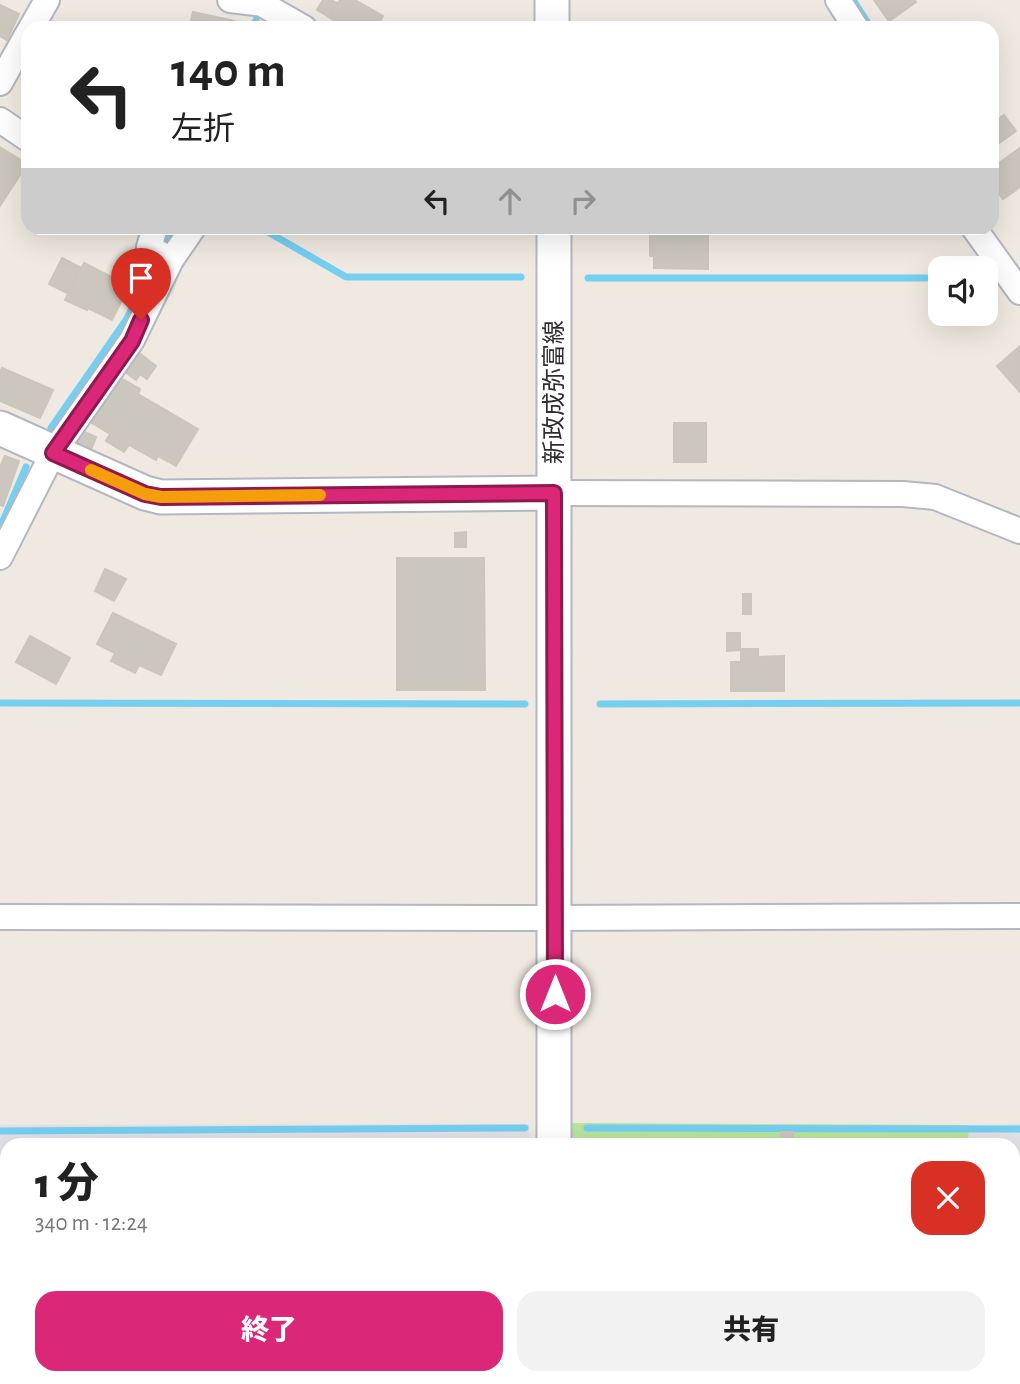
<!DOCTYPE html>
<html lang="ja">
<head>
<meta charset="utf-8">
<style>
	body { margin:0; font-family:"Alegreya Sans","Noto Sans JP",sans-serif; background:#f2f2f2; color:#222; height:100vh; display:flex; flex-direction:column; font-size:26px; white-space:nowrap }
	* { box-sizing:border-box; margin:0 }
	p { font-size:23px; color:#767676 }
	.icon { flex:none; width:38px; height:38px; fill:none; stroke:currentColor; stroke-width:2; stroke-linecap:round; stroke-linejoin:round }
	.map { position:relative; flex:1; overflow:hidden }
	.panel { position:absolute; left:0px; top:1138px; width:1020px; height:247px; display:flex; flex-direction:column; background:#fff; border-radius:21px 21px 0 0; box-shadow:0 7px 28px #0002 }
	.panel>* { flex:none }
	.top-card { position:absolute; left:21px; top:21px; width:978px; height:214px; border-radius:21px; box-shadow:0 7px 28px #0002; background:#fff; color:#222; overflow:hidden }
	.buttons { position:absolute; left:928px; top:256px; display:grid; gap:14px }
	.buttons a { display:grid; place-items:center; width:70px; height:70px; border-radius:14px; background:#fff; box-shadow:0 7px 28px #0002; font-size:35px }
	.pin { position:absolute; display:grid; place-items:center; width:60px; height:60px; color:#fff; margin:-72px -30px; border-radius:50% 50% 50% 0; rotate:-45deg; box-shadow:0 0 7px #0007 }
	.pin .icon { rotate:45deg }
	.me { position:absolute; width:77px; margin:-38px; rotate:0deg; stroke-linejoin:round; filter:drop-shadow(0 0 5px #0008) }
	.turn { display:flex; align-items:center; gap:24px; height:147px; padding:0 35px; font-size:32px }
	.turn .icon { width:91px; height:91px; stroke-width:2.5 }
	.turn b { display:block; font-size:49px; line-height:60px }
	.lanes { display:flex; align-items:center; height:66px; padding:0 35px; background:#0003; justify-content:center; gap:35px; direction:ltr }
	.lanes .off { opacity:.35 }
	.round { display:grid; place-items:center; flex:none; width:74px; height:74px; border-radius:21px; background:#f2f2f2 }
	.overview { display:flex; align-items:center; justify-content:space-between; height:119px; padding:0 35px }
	h1 { font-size:42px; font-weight:800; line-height:52px }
	.cta { display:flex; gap:14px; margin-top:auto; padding:14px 35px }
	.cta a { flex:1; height:80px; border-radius:21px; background:#db2777; color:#fff; font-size:28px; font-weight:800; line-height:80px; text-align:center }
	.cta a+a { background:#f2f2f2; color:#222 }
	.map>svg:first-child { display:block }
	.industrial { fill:#e3e1e8 }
	.green { fill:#b6e59e }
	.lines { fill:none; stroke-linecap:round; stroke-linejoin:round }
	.stream { stroke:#75cff0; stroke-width:7 }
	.building { fill:#cbc7bf; stroke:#cbc5ba; stroke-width:2 }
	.street-casing { stroke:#b4b7c1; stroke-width:28 }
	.secondary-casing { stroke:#b4b7c1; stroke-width:37 }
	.street { stroke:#fff; stroke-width:24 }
	.secondary { stroke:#fff; stroke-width:33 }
	.route-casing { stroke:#8e194d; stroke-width:18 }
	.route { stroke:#db2777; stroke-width:12 }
	.slow { stroke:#f59e0b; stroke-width:12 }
	.labels { text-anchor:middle; stroke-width:5; stroke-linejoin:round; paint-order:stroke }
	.street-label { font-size:24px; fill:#2e2e2e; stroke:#fff }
</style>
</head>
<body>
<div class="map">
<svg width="1020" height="1384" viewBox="0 0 1020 1384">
	<rect width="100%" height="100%" fill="#efe9e1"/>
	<g class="industrial">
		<polygon points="529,1124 530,1144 7,1144 7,1327 0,1327 0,1125"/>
		<polygon points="1020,1124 1020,1324 1013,1324 1013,1144 968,1144 969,1125"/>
		<rect x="592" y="1377" width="180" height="7"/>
	</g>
	<polygon class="green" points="572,1123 969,1125 968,1144 572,1144"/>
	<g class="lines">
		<g class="stream">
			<polyline points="853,0 871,28"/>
			<polyline points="252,28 256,20"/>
			<polyline points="261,228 346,277 521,277"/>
			<polyline points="166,241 174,228"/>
			<polyline points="588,278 926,278"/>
			<polyline points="51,428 126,320 153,268"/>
			<polyline points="0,528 26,467"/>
			<polyline points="0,703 525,704"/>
			<polyline points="600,704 1020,703"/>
			<polyline points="587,1128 1020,1129"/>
			<polyline points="0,1131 525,1128"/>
		</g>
	</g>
	<g class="building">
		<polygon points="323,0 331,0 337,3 329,17 317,10"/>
		<polygon points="340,0 355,0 383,16 376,28 347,28 330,18"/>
		<polygon points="874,0 914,0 916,2 889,21"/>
		<polygon points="0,5 19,14 7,40 0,36"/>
		<polygon points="193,12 235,21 234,28 189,28"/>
		<polygon points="1004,115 1016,131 992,148 992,123"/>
		<polygon points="0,147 27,164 0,206"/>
		<polygon points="1020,148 1020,187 1003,199 992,184 992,168"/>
		<polygon points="650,228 708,228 708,269 654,268 654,256 650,256"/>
		<polygon points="62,258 81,268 67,293 49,284"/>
		<polygon points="84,263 129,286 112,320 88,308 87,310 65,300"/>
		<polygon points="1020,346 1020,392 997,366"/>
		<polygon points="138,352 156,366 147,379 140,374 136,380 124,371"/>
		<polygon points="2,368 53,390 40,418 0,401 0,373"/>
		<polygon points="119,377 140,389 138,394 198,429 176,466 158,456 156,460 129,445 124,452 106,441 110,434 92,423"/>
		<rect x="674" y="423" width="32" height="39"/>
		<polygon points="80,430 96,437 91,450 74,443"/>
		<polygon points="5,456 19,461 3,506 0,505 0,467"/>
		<polygon points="466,532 466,547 455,547 455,533"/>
		<polygon points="397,558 484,558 485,690 397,690"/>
		<polygon points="105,569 126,579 114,601 95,591"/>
		<rect x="743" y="594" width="8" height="20"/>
		<polygon points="113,613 176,644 161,675 139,665 135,673 111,661 115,653 97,644"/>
		<polygon points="727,633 740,633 740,650 727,651"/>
		<polygon points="30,636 70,658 56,684 16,662"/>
		<polygon points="741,649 758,649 758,657 784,656 784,691 731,691 731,662 741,662"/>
		<rect x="781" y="1132" width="12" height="10"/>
		<polygon points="129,1139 300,1140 300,1144 129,1144"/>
		<polygon points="301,1139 335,1140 335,1144 300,1144"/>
		<polygon points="404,1139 470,1140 470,1144 404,1144"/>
		<rect x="335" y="1140" width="48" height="4"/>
		<rect x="476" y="1140" width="34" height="4"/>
		<rect x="749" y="1377" width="22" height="7"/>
	</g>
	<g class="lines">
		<defs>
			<g id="street">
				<polyline points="230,0 262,4 304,28"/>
				<polyline points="838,0 856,28"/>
				<polyline points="31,28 47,0"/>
				<polyline points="0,83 28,33"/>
				<polyline points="0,120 28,139"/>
				<polyline points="155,228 149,247 171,260"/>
				<polyline points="974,228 1020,292"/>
				<polyline points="554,493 903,494 935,497 1020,531"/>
				<polyline points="0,557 53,453 132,340 171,260 193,228"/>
				<polyline points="0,917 555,918 1020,916"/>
				<polyline points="0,1339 7,1339"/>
				<polyline points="1013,1342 1020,1342"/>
			</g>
			<g id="secondary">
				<polyline points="552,0 552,28"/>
				<polyline points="554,228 554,1144"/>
				<polyline points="0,428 145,493 161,497 554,493"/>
				<polyline points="554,1377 554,1384"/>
			</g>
		</defs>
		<use href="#street" class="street-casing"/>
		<use href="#secondary" class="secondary-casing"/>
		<use href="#street" class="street"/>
		<use href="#secondary" class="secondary"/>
	</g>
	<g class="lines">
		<defs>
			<polyline id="route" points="141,320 132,341 53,453 145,494 161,497 554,493 555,994"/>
		</defs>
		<use href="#route" class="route-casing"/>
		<use href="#route" class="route"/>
		<polyline class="slow" points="91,470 145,494 161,497 320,495"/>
	</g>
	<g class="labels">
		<g class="street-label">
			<text transform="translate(554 392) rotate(-90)" y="8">新政成弥富線</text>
		</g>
	</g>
</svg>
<div class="buttons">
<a><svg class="icon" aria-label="sound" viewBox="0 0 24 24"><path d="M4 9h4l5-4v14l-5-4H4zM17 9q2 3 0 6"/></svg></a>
</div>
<div class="pin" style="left:141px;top:320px;background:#d93025"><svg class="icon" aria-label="arrive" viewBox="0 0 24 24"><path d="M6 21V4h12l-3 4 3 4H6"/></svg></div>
<svg class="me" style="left:555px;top:994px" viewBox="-20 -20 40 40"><circle r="17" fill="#db2777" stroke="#fff" stroke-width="3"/><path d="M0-11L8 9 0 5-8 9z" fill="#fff"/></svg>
<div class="top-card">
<div class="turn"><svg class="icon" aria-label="left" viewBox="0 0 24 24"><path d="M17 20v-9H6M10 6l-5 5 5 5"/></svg><div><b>140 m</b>左折</div></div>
<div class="lanes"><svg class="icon" aria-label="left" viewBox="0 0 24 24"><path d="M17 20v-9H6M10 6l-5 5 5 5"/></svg><svg class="icon off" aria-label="ahead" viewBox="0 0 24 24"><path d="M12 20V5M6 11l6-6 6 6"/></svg><svg class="icon off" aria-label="right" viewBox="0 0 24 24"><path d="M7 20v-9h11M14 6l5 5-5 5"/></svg></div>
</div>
<section class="panel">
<div class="overview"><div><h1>1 分</h1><p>340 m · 12:24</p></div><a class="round" style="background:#d93025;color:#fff"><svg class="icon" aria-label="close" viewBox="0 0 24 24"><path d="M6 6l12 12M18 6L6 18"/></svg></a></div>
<div class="cta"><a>終了</a><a>共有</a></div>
</section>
</div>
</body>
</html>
